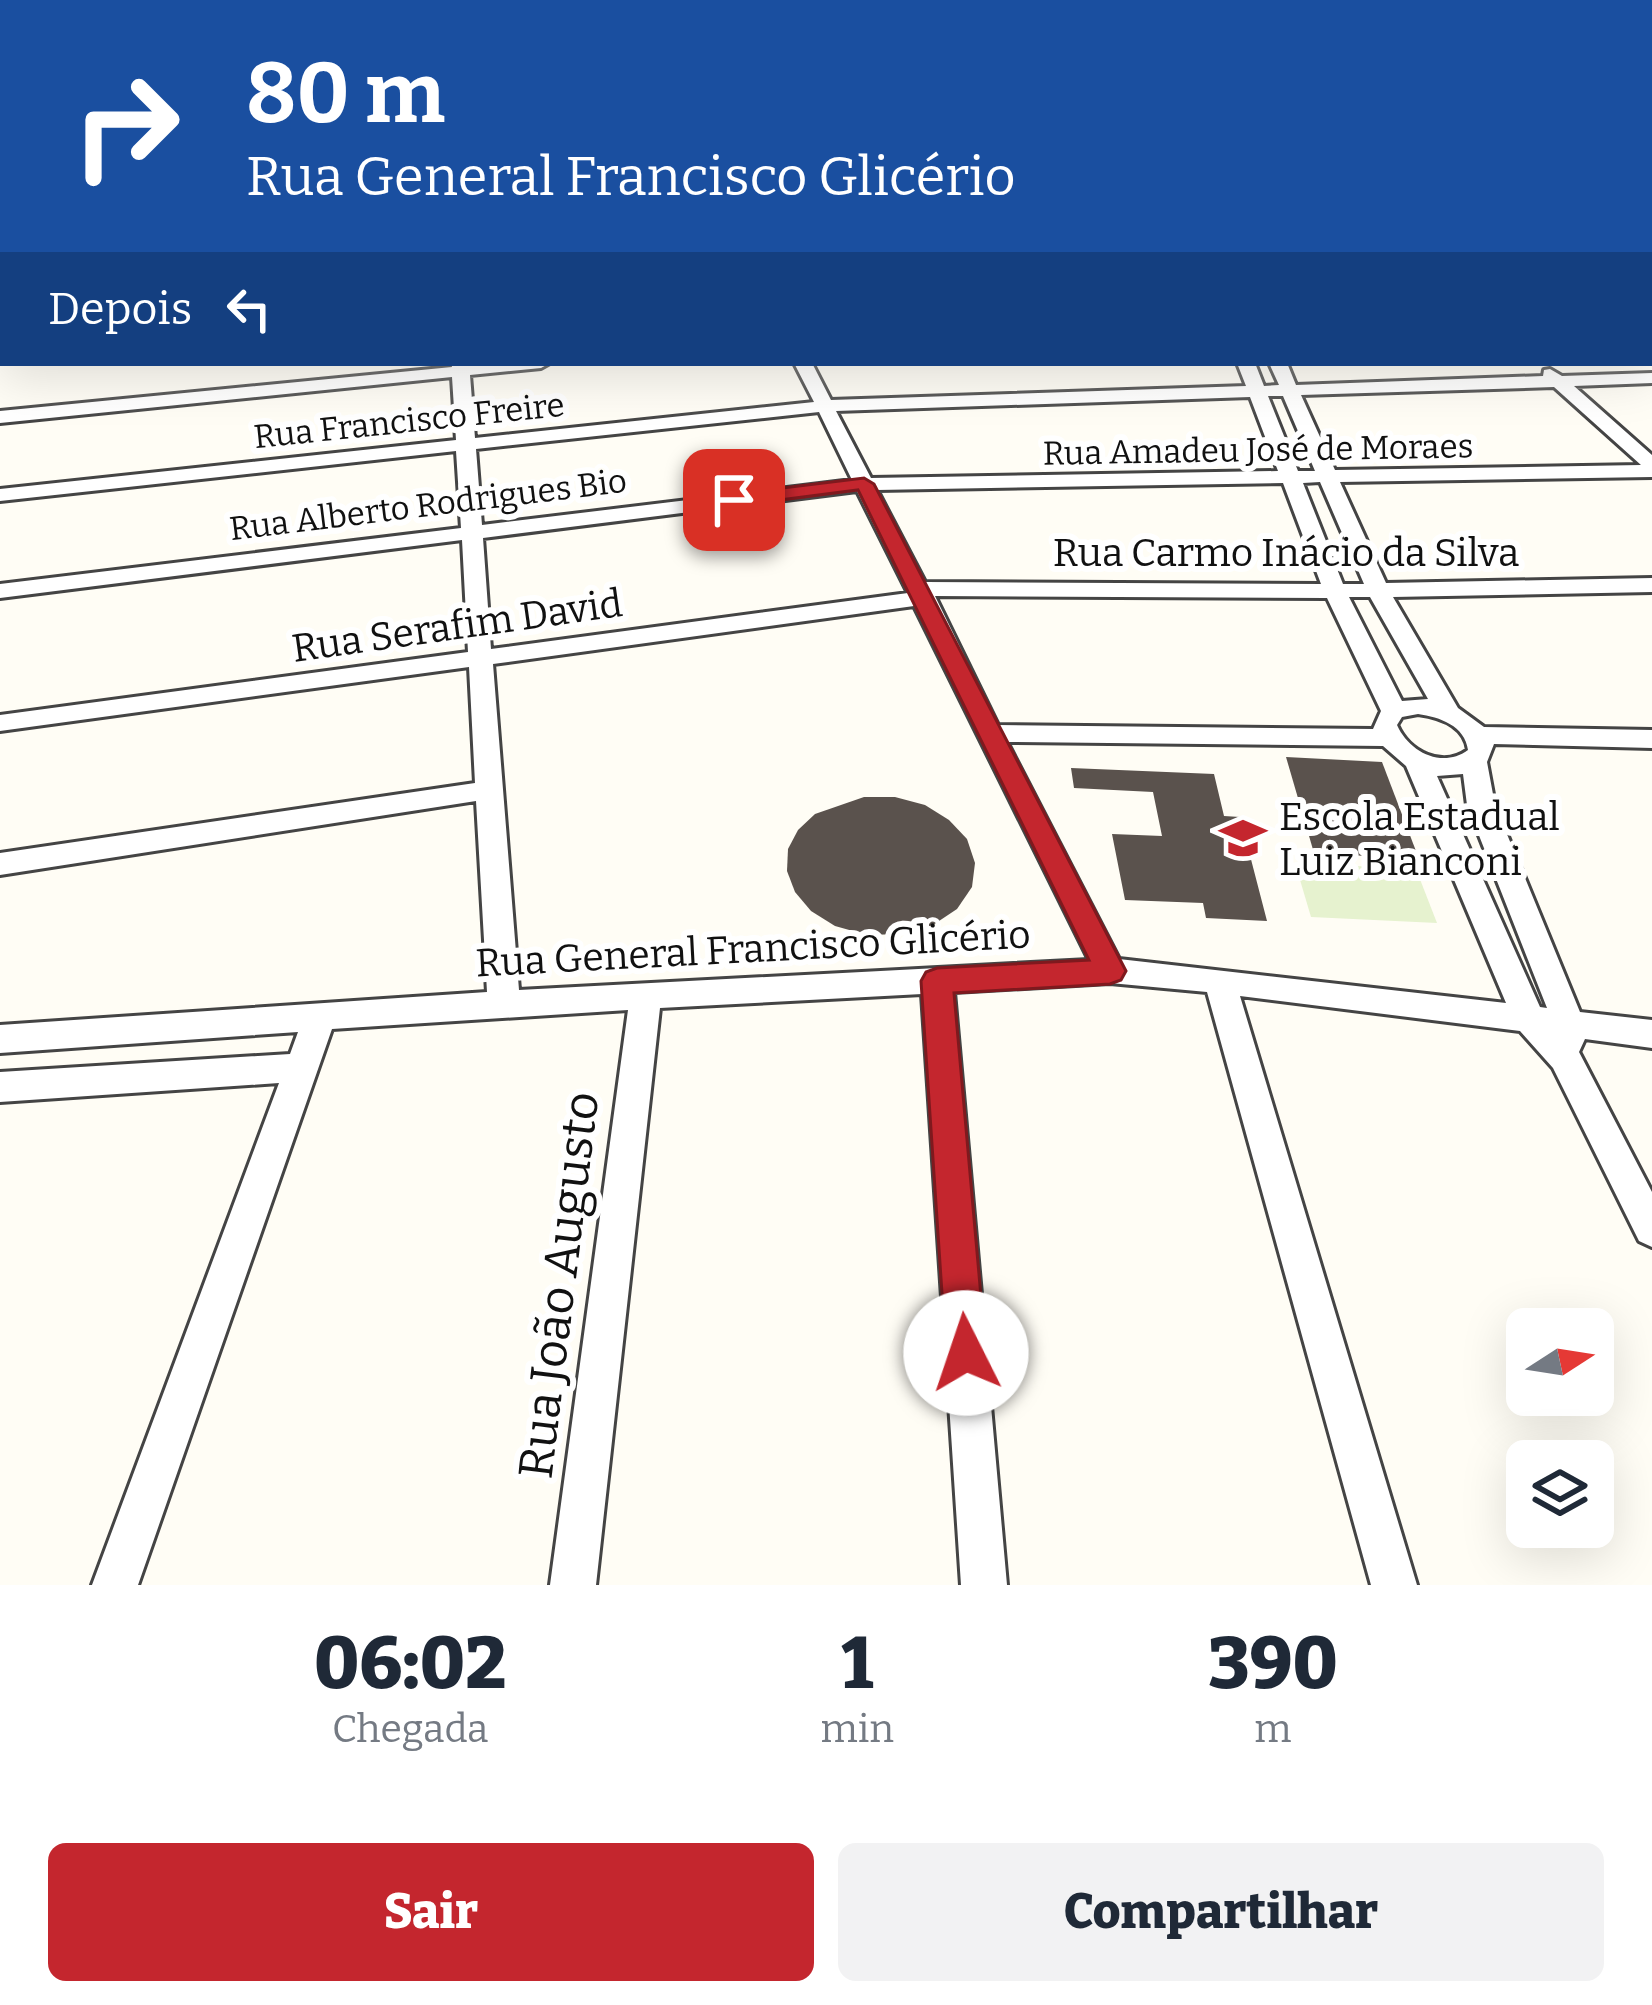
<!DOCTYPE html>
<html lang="pt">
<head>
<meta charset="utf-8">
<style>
	body { margin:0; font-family:Bitter,serif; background:#f2f2f3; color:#1f2937; height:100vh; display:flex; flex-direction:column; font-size:45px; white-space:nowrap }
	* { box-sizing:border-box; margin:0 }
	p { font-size:39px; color:#747a83 }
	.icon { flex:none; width:66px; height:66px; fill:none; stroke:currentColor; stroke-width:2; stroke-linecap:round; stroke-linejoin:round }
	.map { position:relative; height:1585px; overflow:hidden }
	.panel { display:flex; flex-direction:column; background:#fff; flex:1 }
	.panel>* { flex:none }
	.hud { position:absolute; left:0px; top:0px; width:1653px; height:366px; box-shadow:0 12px 48px #0002; background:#1a4fa0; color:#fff; overflow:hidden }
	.needle { width:78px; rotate:78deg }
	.buttons { position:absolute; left:1506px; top:1308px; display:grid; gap:24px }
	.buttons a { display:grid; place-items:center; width:108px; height:108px; border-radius:18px; background:#fff; box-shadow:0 12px 48px #0002; font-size:60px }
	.pin { position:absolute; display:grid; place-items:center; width:102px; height:102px; color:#fff; margin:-51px; border-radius:24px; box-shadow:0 6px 18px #0006 }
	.me { position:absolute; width:132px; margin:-66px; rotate:356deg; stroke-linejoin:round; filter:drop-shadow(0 0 9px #0008) }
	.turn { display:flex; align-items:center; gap:42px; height:252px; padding:0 48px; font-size:54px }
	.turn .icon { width:156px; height:156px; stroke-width:2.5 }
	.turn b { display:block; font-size:84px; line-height:102px }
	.then { display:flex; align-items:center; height:114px; padding:0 48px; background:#0003; gap:24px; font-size:45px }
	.eta { display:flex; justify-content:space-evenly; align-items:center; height:204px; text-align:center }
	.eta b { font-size:72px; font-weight:800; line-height:84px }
	.button { display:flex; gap:24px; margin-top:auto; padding:24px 48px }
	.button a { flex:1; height:138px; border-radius:18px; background:#c4262e; color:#fff; font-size:48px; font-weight:800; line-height:138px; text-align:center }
	.button a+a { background:#f2f2f3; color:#1f2937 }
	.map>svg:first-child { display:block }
	.pitch { fill:#e6f2cf }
	.building { fill:#5a524d }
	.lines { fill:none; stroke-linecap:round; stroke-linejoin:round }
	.minor-casing { stroke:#444; stroke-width:6 }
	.minor { fill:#fff; fill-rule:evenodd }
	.route { fill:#c4262e; stroke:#7f191e; stroke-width:3 }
	.labels { text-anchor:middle; stroke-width:12; stroke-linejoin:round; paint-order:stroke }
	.far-street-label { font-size:33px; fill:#111; stroke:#fff }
	.street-label { font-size:39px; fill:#111; stroke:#fff }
	.poi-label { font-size:39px; fill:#111; stroke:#fff; text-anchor:start }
	.near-street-label { font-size:48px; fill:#111; stroke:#fff }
</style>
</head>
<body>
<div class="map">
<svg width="1652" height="1585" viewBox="0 0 1652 1585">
	<rect width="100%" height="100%" fill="#fffdf5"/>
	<polygon class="pitch" points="1295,863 1416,869 1437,923 1311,917"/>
	<g class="building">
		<polygon points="1286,757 1382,762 1419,859 1314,853"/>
		<polygon points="1071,768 1214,774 1224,816 1240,817 1267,921 1206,918 1203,903 1125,900 1112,834 1162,836 1153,792 1074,788"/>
		<polygon points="864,797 895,797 925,805 949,820 967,839 975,863 972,887 957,909 933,925 902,934 867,935 835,926 811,911 795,892 787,871 788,849 798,830 815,814"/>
	</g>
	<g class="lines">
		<defs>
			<g id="minor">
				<polygon points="3,200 3,210 0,211 0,201"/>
				<rect x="1650" y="218" width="2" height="8"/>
				<rect x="1650" y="237" width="2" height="10"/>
				<rect x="0" y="282" width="3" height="10"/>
				<polygon points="3,332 3,343 1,344 0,333"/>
				<path d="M451 363H550L541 368 470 375 475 438 814 402 794 363H812L831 400 1246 386 1237 363H1255L1264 386 1279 385 1269 363H1287L1296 385 1543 376 1544 370 1550 369 1562 376 1652 373V383L1574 386 1652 455V477L1340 482 1386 583 1652 578V592L1393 597 1458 708 1484 727 1652 730V748L1494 744 1487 762 1495 805 1580 1012 1652 1020V1048L1585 1039 1579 1052 1652 1192V1247L1639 1241 1553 1068 1520 1031 1240 996 1417 1585H1371L1207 992 1110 983 954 992 1007 1585H961L922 994 660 1008 596 1585H550L628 1010 332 1029 138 1585H92L279 1083 0 1102V1072L290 1054 298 1032 0 1053V1025L487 992 476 801 0 875V853L475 783 469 667 0 731V715L468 652 462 540 0 598V584L461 528 456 451 0 501V489L456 440 452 377 0 423V411L452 367ZM1554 387 1641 465 1335 470 1301 395ZM1268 396H1283L1315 471H1298ZM1250 397 1278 471 871 478 836 411ZM819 412 852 480 482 525 476 449ZM1320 482 1364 584H1343L1303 483ZM1283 483 1321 584 925 582 877 490ZM857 491 908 593 491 649 483 538ZM935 596 1327 598 1381 711 1373 729 998 725ZM1349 597H1370L1428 699 1402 701ZM914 606 1089 960 519 990 493 664ZM1418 714C1440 717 1465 726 1468 750 1442 769 1409 752 1397 725L1402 717ZM1007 742 1383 746 1406 766 1506 1003 1119 959ZM1463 774 1467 805 1547 1008 1540 1007 1437 776Z"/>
			</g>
		</defs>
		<use href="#minor" class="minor-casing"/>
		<use href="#minor" class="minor"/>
	</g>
	<linearGradient id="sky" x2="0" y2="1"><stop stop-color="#95c6ee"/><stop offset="0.47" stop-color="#fffefa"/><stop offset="1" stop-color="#fffefa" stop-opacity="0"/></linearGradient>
	<rect width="1652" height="422" fill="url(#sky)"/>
	<polygon class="route" points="864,478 874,484 1126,971 1121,980 1110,984 954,993 986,1353 980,1367 966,1373 951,1367 946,1353 921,981 926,972 937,968 1089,960 858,490 734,506 723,500 734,494"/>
	<defs>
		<symbol id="school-bare" viewBox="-9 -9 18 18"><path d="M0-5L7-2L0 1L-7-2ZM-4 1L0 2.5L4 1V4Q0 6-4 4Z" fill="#c4262e" stroke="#fff" stroke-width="2.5" paint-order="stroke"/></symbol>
	</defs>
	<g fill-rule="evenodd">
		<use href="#school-bare" x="1210" y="805" width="66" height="66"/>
	</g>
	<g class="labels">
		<g class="far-street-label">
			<text transform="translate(409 420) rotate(-6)" y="12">Rua Francisco Freire</text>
			<text transform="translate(1258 449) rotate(-1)" y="12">Rua Amadeu José de Moraes</text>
			<text transform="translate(428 504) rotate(-7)" y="12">Rua Alberto Rodrigues Bio</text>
		</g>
		<g class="street-label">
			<text x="1286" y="566">Rua Carmo Inácio da Silva</text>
			<text transform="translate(457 625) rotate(-8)" y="14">Rua Serafim David</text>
			<text transform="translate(753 948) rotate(-3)" y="14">Rua General Francisco Glicério</text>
		</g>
		<g class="poi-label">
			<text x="1279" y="830">Escola Estadual<tspan x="1279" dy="45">Luiz Bianconi</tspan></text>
		</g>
		<g class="near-street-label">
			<text transform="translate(558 1285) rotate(-83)" y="17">Rua João Augusto</text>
		</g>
	</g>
</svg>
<div class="buttons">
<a><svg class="needle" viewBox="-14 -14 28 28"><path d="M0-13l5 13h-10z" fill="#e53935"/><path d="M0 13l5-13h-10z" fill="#747a83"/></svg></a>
<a><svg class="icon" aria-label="layers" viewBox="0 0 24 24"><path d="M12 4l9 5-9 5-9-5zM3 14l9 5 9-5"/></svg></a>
</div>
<div class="pin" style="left:734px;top:500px;background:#d93025"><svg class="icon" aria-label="arrive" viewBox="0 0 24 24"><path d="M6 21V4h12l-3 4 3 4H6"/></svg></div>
<svg class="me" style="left:966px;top:1353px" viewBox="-20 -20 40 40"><circle r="19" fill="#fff"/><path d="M0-13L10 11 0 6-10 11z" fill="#c4262e"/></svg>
<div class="hud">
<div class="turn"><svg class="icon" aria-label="right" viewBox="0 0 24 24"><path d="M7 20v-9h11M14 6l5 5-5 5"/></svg><div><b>80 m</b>Rua General Francisco Glicério</div></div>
<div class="then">Depois<svg class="icon" aria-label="left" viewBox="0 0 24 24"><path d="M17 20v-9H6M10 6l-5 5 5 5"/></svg></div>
</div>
</div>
<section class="panel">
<div class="eta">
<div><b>06:02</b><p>Chegada</p></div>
<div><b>1</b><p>min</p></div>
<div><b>390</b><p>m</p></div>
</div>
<div class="button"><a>Sair</a><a>Compartilhar</a></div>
</section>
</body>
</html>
